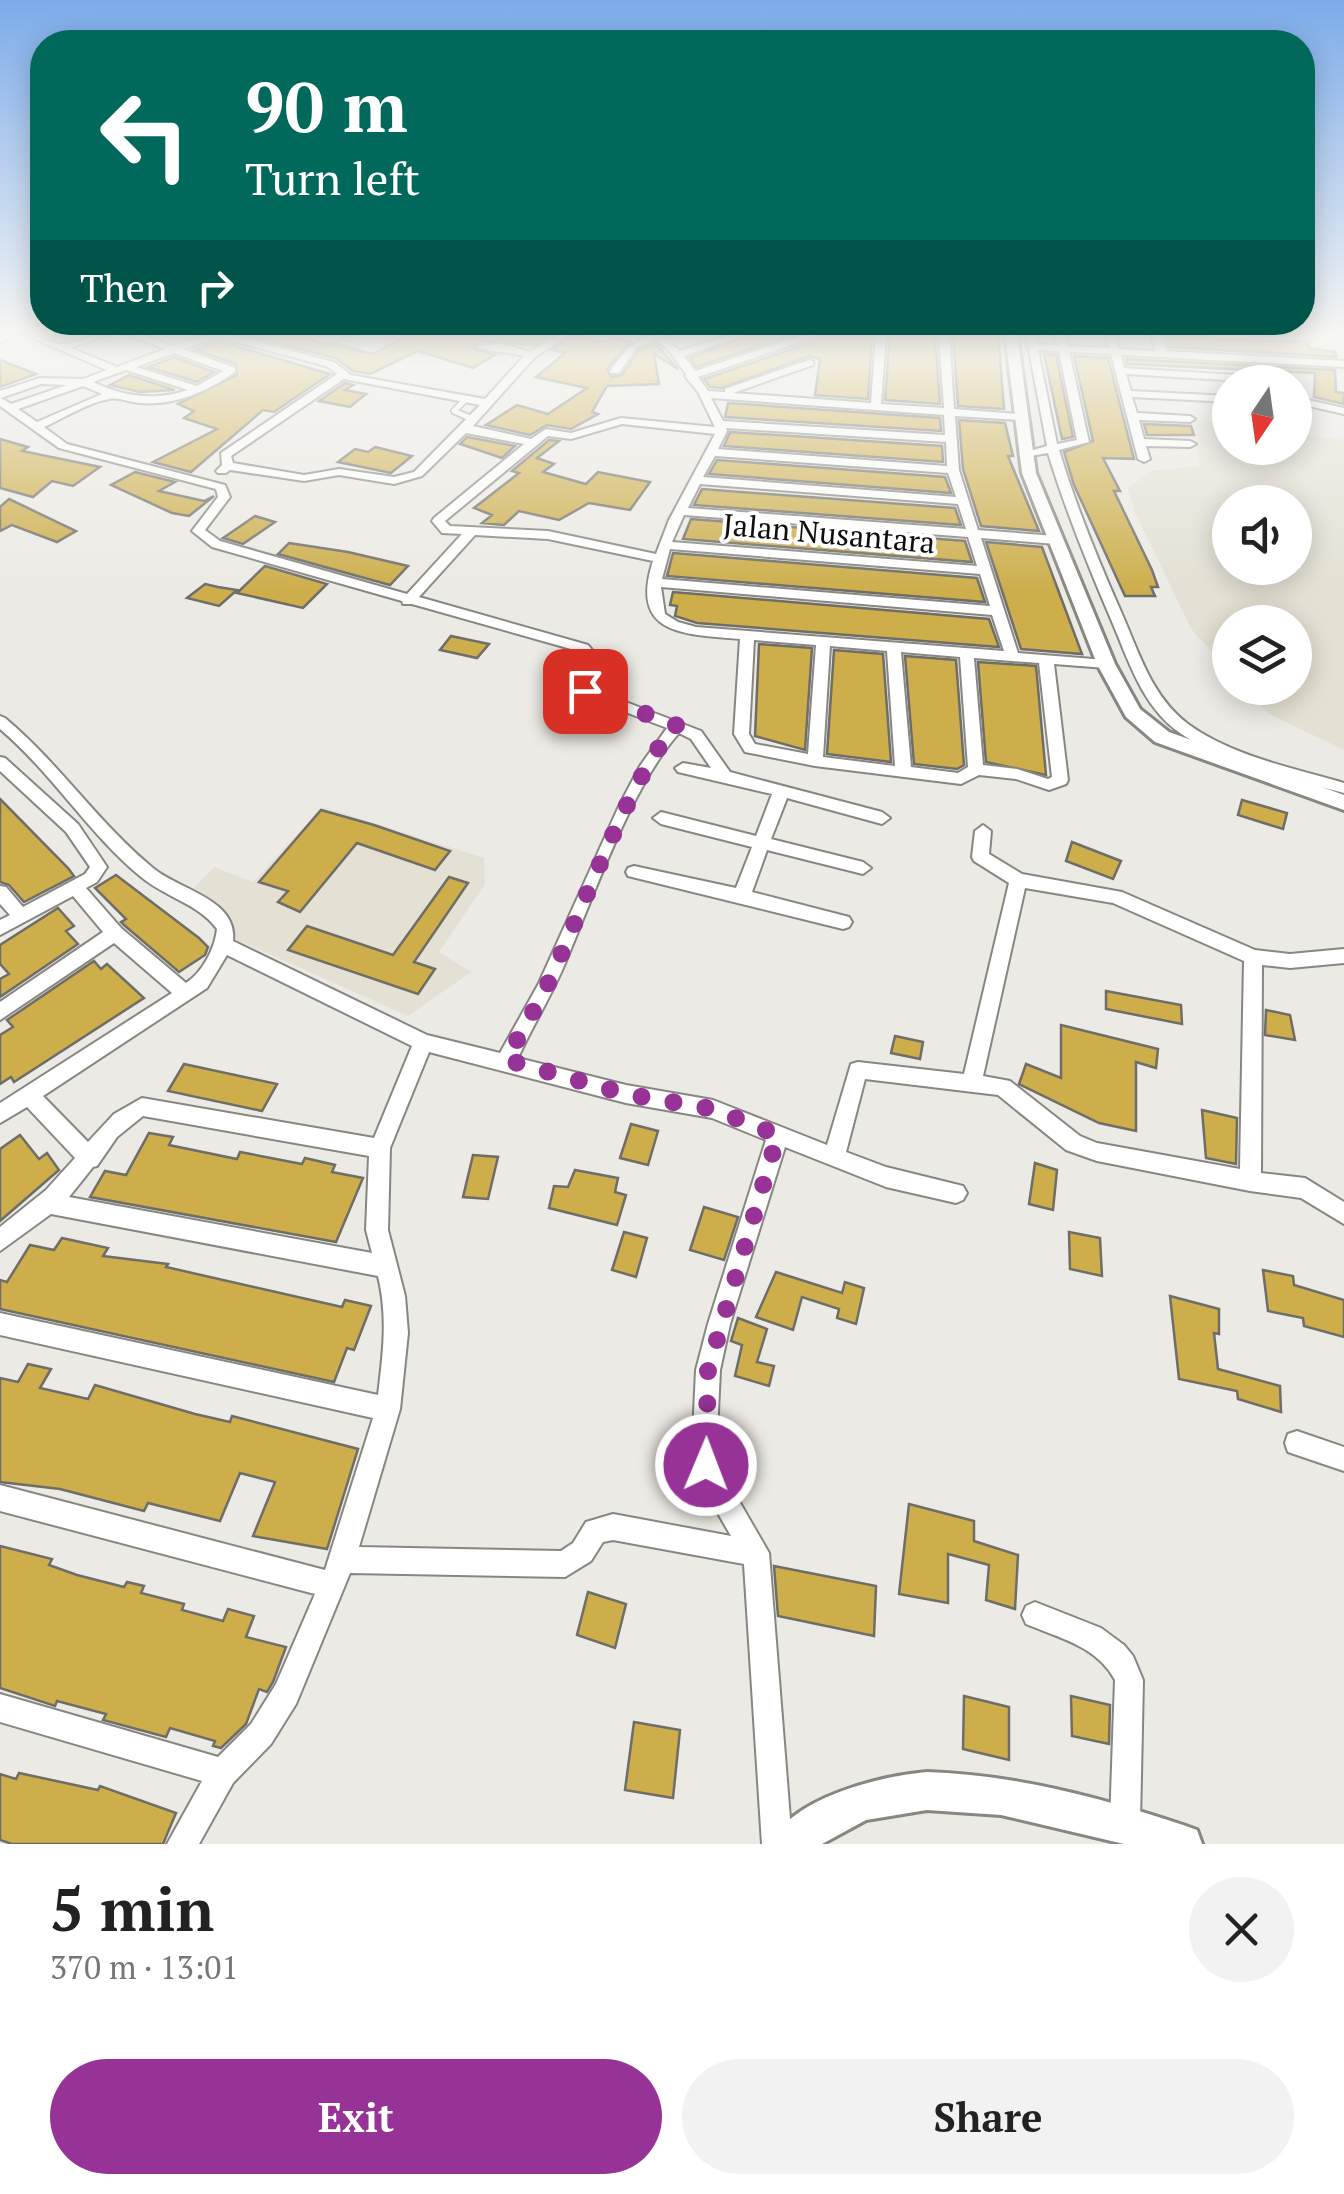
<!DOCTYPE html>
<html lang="en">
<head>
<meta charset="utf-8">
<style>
	body { margin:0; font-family:"PT Serif",serif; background:#f2f2f2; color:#222; height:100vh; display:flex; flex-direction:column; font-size:38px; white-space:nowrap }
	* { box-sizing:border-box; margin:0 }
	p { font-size:32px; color:#767676 }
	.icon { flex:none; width:55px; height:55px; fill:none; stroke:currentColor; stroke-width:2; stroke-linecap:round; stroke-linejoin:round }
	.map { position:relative; height:1844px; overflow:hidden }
	.panel { display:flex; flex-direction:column; background:#fff; flex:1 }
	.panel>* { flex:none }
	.banner { position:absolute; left:30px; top:30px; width:1285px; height:305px; border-radius:40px; box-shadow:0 5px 25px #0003; background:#00695c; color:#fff; overflow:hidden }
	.needle { width:65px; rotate:193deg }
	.fabs { position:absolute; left:1212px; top:365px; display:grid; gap:20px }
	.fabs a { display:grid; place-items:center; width:100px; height:100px; border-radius:50%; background:#fff; box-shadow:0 5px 25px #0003; font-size:50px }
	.pin { position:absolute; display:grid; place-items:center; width:85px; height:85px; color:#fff; margin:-42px; border-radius:20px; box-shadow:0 5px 15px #0006 }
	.me { position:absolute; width:110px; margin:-55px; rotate:1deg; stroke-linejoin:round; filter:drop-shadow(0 0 8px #0008) }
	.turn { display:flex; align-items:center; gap:35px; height:210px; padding:0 50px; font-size:45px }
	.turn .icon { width:130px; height:130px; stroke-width:2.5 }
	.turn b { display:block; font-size:70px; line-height:85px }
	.then { display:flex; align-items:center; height:95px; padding:0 50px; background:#0003; gap:20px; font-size:38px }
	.round { display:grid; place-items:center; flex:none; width:105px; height:105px; border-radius:52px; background:#f2f2f2 }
	.head { display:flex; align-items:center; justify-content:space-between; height:170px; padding:0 50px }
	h1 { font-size:60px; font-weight:700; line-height:75px }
	.cta { display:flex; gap:20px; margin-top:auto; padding:20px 50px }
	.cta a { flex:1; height:115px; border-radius:60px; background:#973297; color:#fff; font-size:40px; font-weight:700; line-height:115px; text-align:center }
	.cta a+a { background:#f2f2f2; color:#222 }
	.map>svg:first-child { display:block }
	.built { fill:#e4e0d3; fill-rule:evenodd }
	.building { fill:#cdae4b; stroke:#6e6d68; stroke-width:2.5 }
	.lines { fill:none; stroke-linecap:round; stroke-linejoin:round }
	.service-casing { stroke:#878680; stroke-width:8 }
	.minor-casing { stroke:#878680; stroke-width:4 }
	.tertiary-casing { stroke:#878680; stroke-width:6 }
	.service { stroke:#fff; stroke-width:5 }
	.minor { fill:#fff; fill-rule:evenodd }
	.tertiary { fill:#fff; fill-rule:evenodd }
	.route { stroke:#973297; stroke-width:18; stroke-dasharray:0 32.4 }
	.labels { text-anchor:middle; stroke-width:8; stroke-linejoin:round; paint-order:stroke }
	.far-street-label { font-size:30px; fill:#0f0e0c; stroke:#fff }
</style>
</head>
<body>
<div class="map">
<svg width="1344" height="1844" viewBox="0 0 1344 1844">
	<rect width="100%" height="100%" fill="#eceae4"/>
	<g class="built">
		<path d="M1195 420 1230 425V448H1295V433L1344 440V750L1269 714 1245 688H1295V622H1230V671L1191 629 1135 512 1128 488 1151 471 1199 466ZM1230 502H1295V568H1230Z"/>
		<polygon points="323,807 484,858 485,884 439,952 471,972 408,1016 237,940 190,892 214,867 253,882"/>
	</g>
	<g class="building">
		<polygon points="243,334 299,334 326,346 336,344 373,354 409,334 552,334 534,345 479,341 474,349 495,355 473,368 418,351 370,374 353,371 335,358"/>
		<polygon points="751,334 795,334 696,367 690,358"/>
		<polygon points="819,334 872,334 868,399 815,395 820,359 810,356 722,388 710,387 704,379 816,341"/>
		<polygon points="890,334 935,334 940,404 885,400"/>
		<polygon points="953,334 998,334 1004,409 958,406"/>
		<polygon points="1165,334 1200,334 1208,341 1309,342 1309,348 1336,352 1336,357 1169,347"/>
		<polygon points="573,335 605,343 614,338 630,342 607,369 611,377 622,375 638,351 655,343 678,369 654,354 659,384 607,386 592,412 598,414 571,429 547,425 530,435 486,425 517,405 548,414 587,388 536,377 565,353 552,350"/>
		<polygon points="218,341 330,374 274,412 263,410 191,472 153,462 217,429 184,418 194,411 178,404 237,375 236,364 195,350"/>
		<polygon points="1044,354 1056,355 1073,437 1062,439"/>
		<polygon points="1074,356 1108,358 1134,459 1103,458 1120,491 1114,491 1152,570 1158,587 1151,587 1155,596 1125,596 1074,485 1064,452 1093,441"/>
		<polygon points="174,357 214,372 197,382 148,367"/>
		<polygon points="1126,359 1335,370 1336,392 1344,393 1344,404 1314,397 1315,373 1127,364"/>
		<polygon points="0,360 36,374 0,387"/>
		<polygon points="129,375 175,390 140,392 110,385"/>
		<polygon points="345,383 353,385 345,390 366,394 350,407 319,401"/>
		<polygon points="728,403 940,418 941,431 725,417"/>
		<polygon points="959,420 1005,423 1013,456 1008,456 1039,531 981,526 963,469"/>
		<polygon points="1144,424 1191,426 1194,435 1147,435"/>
		<polygon points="730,432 942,446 943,462 724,446"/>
		<polygon points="467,437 515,446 502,458 460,444"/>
		<polygon points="0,439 28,447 22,451 100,467 73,486 52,481 33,497 0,488"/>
		<polygon points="549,440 559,441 537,458 554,464 543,472 586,484 598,472 650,482 630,510 589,503 559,520 519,511 504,525 482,523 492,515 474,508 519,473 512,471"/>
		<polygon points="375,447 412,456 391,473 338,462 355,449 368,452"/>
		<polygon points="717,460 945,477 951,493 709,474"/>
		<polygon points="135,472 175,482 159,491 204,501 214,496 189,516 172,513 111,485"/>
		<polygon points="702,489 955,508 961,525 694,505"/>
		<polygon points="9,499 76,531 57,542 12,525 0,531 0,507"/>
		<polygon points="255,516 275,522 243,544 223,538"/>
		<polygon points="691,519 965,541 972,562 683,539"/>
		<polygon points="986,542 1042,547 1082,654 1021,649"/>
		<polygon points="289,543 348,552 408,566 390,585 278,554"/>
		<polygon points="673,553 977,578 985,602 667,576"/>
		<polygon points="265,566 327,584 303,608 237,593"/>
		<polygon points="205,584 218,587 237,590 219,606 187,598"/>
		<polygon points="673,592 989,619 999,647 697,623 675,616 677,606 670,605"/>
		<polygon points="451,636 489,644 477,658 440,650"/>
		<polygon points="759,644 812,648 805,750 755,736"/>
		<polygon points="834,650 883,654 891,762 827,754"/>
		<polygon points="905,656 956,660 964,765 957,769 914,764"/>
		<polygon points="978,662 1036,666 1046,775 986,762"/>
		<polygon points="0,799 68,868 74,876 24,902 9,885 0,882"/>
		<polygon points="1242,800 1287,813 1283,829 1238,815"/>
		<polygon points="321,810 374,825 450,851 435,870 357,843 300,912 278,902 288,891 259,882"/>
		<polygon points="1072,842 1121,861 1113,879 1066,861"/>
		<polygon points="116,875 199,938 208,947 205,955 179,972 124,925 121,922 126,919 95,888"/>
		<polygon points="449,877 468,883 414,962 435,969 418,994 288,950 307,926 393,955"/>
		<polygon points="58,908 74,926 66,931 78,944 0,997 0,979 9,974 0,964 0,945"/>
		<polygon points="94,961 101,969 107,964 144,998 14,1082 11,1077 0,1084 0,1035 13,1027 7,1020"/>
		<polygon points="1106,991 1181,1005 1182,1024 1106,1009"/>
		<polygon points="1266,1010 1290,1015 1295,1040 1265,1035"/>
		<polygon points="1061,1025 1158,1049 1156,1068 1136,1062 1136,1131 1099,1123 1019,1084 1026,1064 1061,1078"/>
		<polygon points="895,1036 923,1042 920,1059 891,1053"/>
		<polygon points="184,1064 277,1084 262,1111 168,1091"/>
		<polygon points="1202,1110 1237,1118 1236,1164 1206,1158"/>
		<polygon points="631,1124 658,1131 648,1165 620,1158"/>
		<polygon points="149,1133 173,1137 169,1145 237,1159 240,1152 302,1164 305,1158 335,1165 332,1172 363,1178 336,1242 90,1197 105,1171 126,1175"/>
		<polygon points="20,1135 39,1159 47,1153 59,1170 0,1221 0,1149"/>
		<polygon points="473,1155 498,1157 488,1199 463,1197"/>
		<polygon points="1035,1163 1057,1170 1053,1210 1029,1204"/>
		<polygon points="575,1170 618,1178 615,1192 626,1195 617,1225 549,1208 554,1186 568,1187"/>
		<polygon points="704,1207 738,1217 724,1260 690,1250"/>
		<polygon points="624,1232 647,1238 636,1277 612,1270"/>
		<polygon points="1069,1232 1100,1238 1102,1276 1070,1269"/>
		<polygon points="62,1238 108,1248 103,1256 168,1264 166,1267 342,1307 345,1300 371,1306 354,1350 347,1348 334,1382 0,1309 0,1280 7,1282 30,1245 54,1250"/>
		<polygon points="1263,1270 1293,1276 1294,1285 1344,1300 1344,1337 1304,1326 1303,1318 1268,1311"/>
		<polygon points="776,1272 842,1293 845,1282 864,1288 856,1324 837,1318 839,1309 802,1297 793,1330 756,1317"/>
		<polygon points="1170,1296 1219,1309 1219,1334 1214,1333 1218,1369 1280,1386 1281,1412 1238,1399 1237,1391 1179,1379"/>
		<polygon points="738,1318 767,1329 757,1362 774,1366 769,1386 735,1376 742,1345 731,1341"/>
		<polygon points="28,1364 51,1369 40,1388 88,1399 95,1385 195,1414 230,1422 232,1416 358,1449 327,1549 253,1536 275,1482 240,1473 220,1521 148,1503 144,1511 60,1489 0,1482 0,1378 18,1382"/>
		<polygon points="909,1504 974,1521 974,1541 1018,1555 1015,1609 986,1600 989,1565 948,1554 948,1603 899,1594"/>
		<polygon points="0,1546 52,1559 49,1565 77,1575 124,1587 127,1582 144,1586 141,1593 184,1604 182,1610 223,1621 228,1609 254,1616 246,1637 286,1647 273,1682 267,1692 259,1689 246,1724 221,1748 213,1746 215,1741 170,1728 166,1737 103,1720 106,1714 57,1701 55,1706 0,1688"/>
		<polygon points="774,1566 876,1586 874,1636 778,1616"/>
		<polygon points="588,1592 626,1604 615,1648 577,1635"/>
		<polygon points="964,1696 1009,1707 1009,1760 963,1749"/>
		<polygon points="1071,1696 1110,1705 1109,1744 1072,1736"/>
		<polygon points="634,1722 680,1730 673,1798 625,1790"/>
		<polygon points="19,1773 98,1790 100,1786 176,1813 163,1844 12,1844 0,1840 0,1774 16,1779"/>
	</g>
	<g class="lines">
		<defs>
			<polyline id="service" points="466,399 454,411 472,419"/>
			<g id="minor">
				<polygon points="7,334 22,334 0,342 0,336"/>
				<path d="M23 334C39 334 49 344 62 344 76 345 93 334 110 334L71 348 117 367 165 349 126 334H139L174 346 209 334H229L334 362 351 375 485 399 524 356C510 352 488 352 477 347L479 345 502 344 530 352 559 334H570L535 357 473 426 531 439 546 429 571 433 621 418 715 427 698 392 685 376 686 374 670 352 656 339 636 348 619 373H611L610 371C625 351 637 334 662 334L679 351 733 334H747L684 356 695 371 806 334H816L815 337 698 377 708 391 725 392V389L809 360 813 361V365L733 393 871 403 876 334H886L881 404 944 408 939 334H949L954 409 1019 414 1024 417 1019 420 955 416 959 470 978 530 1056 536 1062 540 1056 544 981 538 1018 653 1106 660 1113 664 1106 668 1054 664 1068 780 1066 784 1049 790 1016 779 979 775 961 784 815 766 745 752 734 734 740 639C683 634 629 635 653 561L548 539 475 535 419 597 588 645 602 662 590 686 592 689 701 731 730 772 882 812 890 818 882 824 787 798 771 839 863 862 871 868 863 874 767 850 752 892 849 917 852 922 849 927 843 929 628 876 626 872 628 868 634 866 736 888 752 847 661 824 653 818 661 812 756 836 772 794 678 772 675 768 683 763 711 768 691 739 679 733C631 787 595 893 566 961 552 995 533 1025 518 1058L626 1085 713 1100 827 1145 851 1064 858 1062 964 1074 1009 883 974 861 972 857 975 831 983 825 991 831 989 854 1022 874 1122 892 1255 950 1290 954 1344 949V963L1290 968 1262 965 1261 1173 1305 1178 1344 1202V1224L1301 1198 1250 1191 1097 1161 1066 1150 998 1095 865 1079 846 1152 886 1167 963 1186 967 1193 963 1200 956 1203 886 1187 785 1147 730 1324 720 1370 716 1455 720 1468 769 1553 792 1844H762L744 1564 613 1540 603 1542 591 1561 565 1577 350 1573 296 1704 271 1744 233 1783 199 1844H167L202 1781 0 1722V1694L218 1757 251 1724 276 1684 315 1594 0 1511V1485L325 1570 373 1418 0 1335V1313L378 1395C383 1354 388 1317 378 1276L51 1214 0 1251V1227L46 1190 75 1158 27 1107 0 1123V1103L172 993 114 943 0 1020V1002L103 932 73 896 0 935V920L10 915 0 904V886L6 887 23 907 85 874 90 867 66 832 0 771V757L5 758 78 824 107 867 97 882 86 888 121 928 186 983C203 972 215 948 217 929 198 903 164 897 140 876 88 833 52 773 0 729V716L5 718C59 763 98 823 153 868 179 890 238 899 233 941L427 1035 500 1053 538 985 619 806 640 766 667 728 581 695 576 686 588 662 578 651 412 604H403L402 601 212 547 192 531 218 497 216 489 59 448 0 406V391L40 378 83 379 107 370ZM218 337 326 366 337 374 221 453 222 465 216 471 218 473H226L230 470 304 481 339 475 394 484 422 476 466 433 524 444 434 518 432 521 442 533 462 534 407 594 220 541 205 530 230 497 225 485 67 444 44 427C64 418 87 403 109 399 117 397 130 402 139 403 175 406 206 392 235 372V368L183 349ZM174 353 223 371 197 386 136 367ZM126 370 188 390C155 401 124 397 93 382ZM344 379 480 405 414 472 394 477 339 469 304 475 233 463 231 456ZM41 384 67 385 11 404 1 398ZM83 386 102 394 37 422 18 409ZM711 398 944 415 945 435 723 421ZM622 424 715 434 669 520 656 554 548 531 450 526 445 521 548 436 571 439ZM726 428 946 442 947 466 718 449 727 431ZM715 456 948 473 956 497 703 477ZM700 484 958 504 966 529 688 508ZM684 515 968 537 977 566 672 542ZM670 549 980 574 990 606 662 579ZM661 587 992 615 1004 651 696 627 678 622 665 614ZM754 640 816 645 808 754 755 744 749 734ZM830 646 887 651 895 766 823 757ZM901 652 960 657 968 767 958 773 911 767ZM974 658 1039 663 1052 777 1048 779 1017 769 983 765ZM1025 888 1113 903 1244 961 1240 1169 1097 1143 1080 1136 1010 1081 983 1076ZM227 955 412 1046 374 1138 142 1098 114 1114 88 1142 43 1096 207 988ZM429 1052 626 1103 712 1118 766 1140 708 1324 696 1370 692 1455 700 1482 731 1536 613 1514 586 1522 573 1543 561 1551 359 1547 400 1409 408 1333 405 1296 388 1230 390 1148ZM143 1116 369 1156 366 1230 372 1253 69 1197 93 1167 97 1166 117 1137Z"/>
				<polygon points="303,334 327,337 352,334 327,343"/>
				<path d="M1026 334H1036L1037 344 1058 345 1055 334H1065L1067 346 1109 348 1105 334H1115L1119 349 1156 351 1151 334H1161L1166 351 1344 361V367L1121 355 1124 368 1283 378 1288 381 1257 382 1126 374 1131 391 1230 396V402L1132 397 1137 413 1190 416 1195 419 1190 422 1139 420 1144 439 1190 441 1196 444 1190 447 1146 446 1150 459 1144 462 1138 459 1111 354 1069 352 1089 442 1059 450C1076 506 1098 560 1122 614 1139 653 1152 697 1188 724 1232 756 1292 768 1344 783V793C1289 778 1227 766 1180 733 1141 706 1128 658 1110 617 1087 563 1065 509 1048 453L1025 457 1019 454 1047 446ZM1038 350 1059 351 1077 440 1057 444Z"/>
				<polygon points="1203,334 1274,334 1287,337 1282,340 1208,337"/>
				<polygon points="1295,397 1344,408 1344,414 1295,403"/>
				<polygon points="1297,1431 1344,1447 1344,1471 1288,1452 1285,1443 1288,1434"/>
				<path d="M1035 1602 1101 1628 1124 1645 1133 1656 1143 1680 1140 1823 1135 1833 1125 1838 1115 1833 1110 1823 1115 1680C1097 1646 1059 1638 1026 1624L1022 1615 1026 1606Z"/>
			</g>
			<g id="tertiary">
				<polygon points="1005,334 1017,334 1036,473 1115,664 1140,709 1169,732 1344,795 1344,810 1155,742 1126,717 1097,664 1022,473"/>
				<path d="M927 1772C1015 1775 1099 1797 1183 1825L1197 1830 1202 1844H1124L1001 1815 927 1810 866 1820 822 1844H771C790 1798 881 1776 927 1772Z"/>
			</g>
		</defs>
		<use href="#service" class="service-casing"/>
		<use href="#minor" class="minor-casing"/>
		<use href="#tertiary" class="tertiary-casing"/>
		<use href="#service" class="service"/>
		<use href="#minor" class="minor"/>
		<use href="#tertiary" class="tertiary"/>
	</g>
	<linearGradient id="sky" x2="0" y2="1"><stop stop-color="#7babea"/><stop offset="0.56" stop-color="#f6f6f3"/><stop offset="1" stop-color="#f6f6f3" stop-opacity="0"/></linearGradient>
	<rect width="1344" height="592" fill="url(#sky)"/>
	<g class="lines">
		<path class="route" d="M585 691 678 726C639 753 571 939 544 992 532 1015 518 1036 507 1060L626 1094 713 1109 778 1135 708 1370 706 1465"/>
	</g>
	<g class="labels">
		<g class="far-street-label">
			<text transform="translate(829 534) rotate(5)" y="10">Jalan Nusantara</text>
		</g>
	</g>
</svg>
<div class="fabs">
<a><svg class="needle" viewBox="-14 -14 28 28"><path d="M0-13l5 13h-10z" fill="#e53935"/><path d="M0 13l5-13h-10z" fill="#767676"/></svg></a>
<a><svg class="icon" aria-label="sound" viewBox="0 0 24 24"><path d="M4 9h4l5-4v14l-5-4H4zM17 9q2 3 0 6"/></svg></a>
<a><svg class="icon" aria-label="layers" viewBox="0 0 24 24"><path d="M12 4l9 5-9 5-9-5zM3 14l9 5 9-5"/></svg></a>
</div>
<div class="pin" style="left:585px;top:691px;background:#d93025"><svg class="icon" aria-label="arrive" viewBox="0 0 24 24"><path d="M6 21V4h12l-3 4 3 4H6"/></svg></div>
<svg class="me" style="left:706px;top:1465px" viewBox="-20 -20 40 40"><circle r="17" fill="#973297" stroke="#fff" stroke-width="3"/><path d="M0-11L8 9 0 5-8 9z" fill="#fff"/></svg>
<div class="banner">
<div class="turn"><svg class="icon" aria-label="left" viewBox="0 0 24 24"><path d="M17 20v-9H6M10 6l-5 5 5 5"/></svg><div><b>90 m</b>Turn left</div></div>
<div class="then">Then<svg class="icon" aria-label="right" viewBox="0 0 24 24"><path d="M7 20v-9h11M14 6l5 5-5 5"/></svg></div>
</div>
</div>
<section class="panel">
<div class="head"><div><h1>5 min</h1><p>370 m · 13:01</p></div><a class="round"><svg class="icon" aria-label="close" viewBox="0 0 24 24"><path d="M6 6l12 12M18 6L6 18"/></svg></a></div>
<div class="cta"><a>Exit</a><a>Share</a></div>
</section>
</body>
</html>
